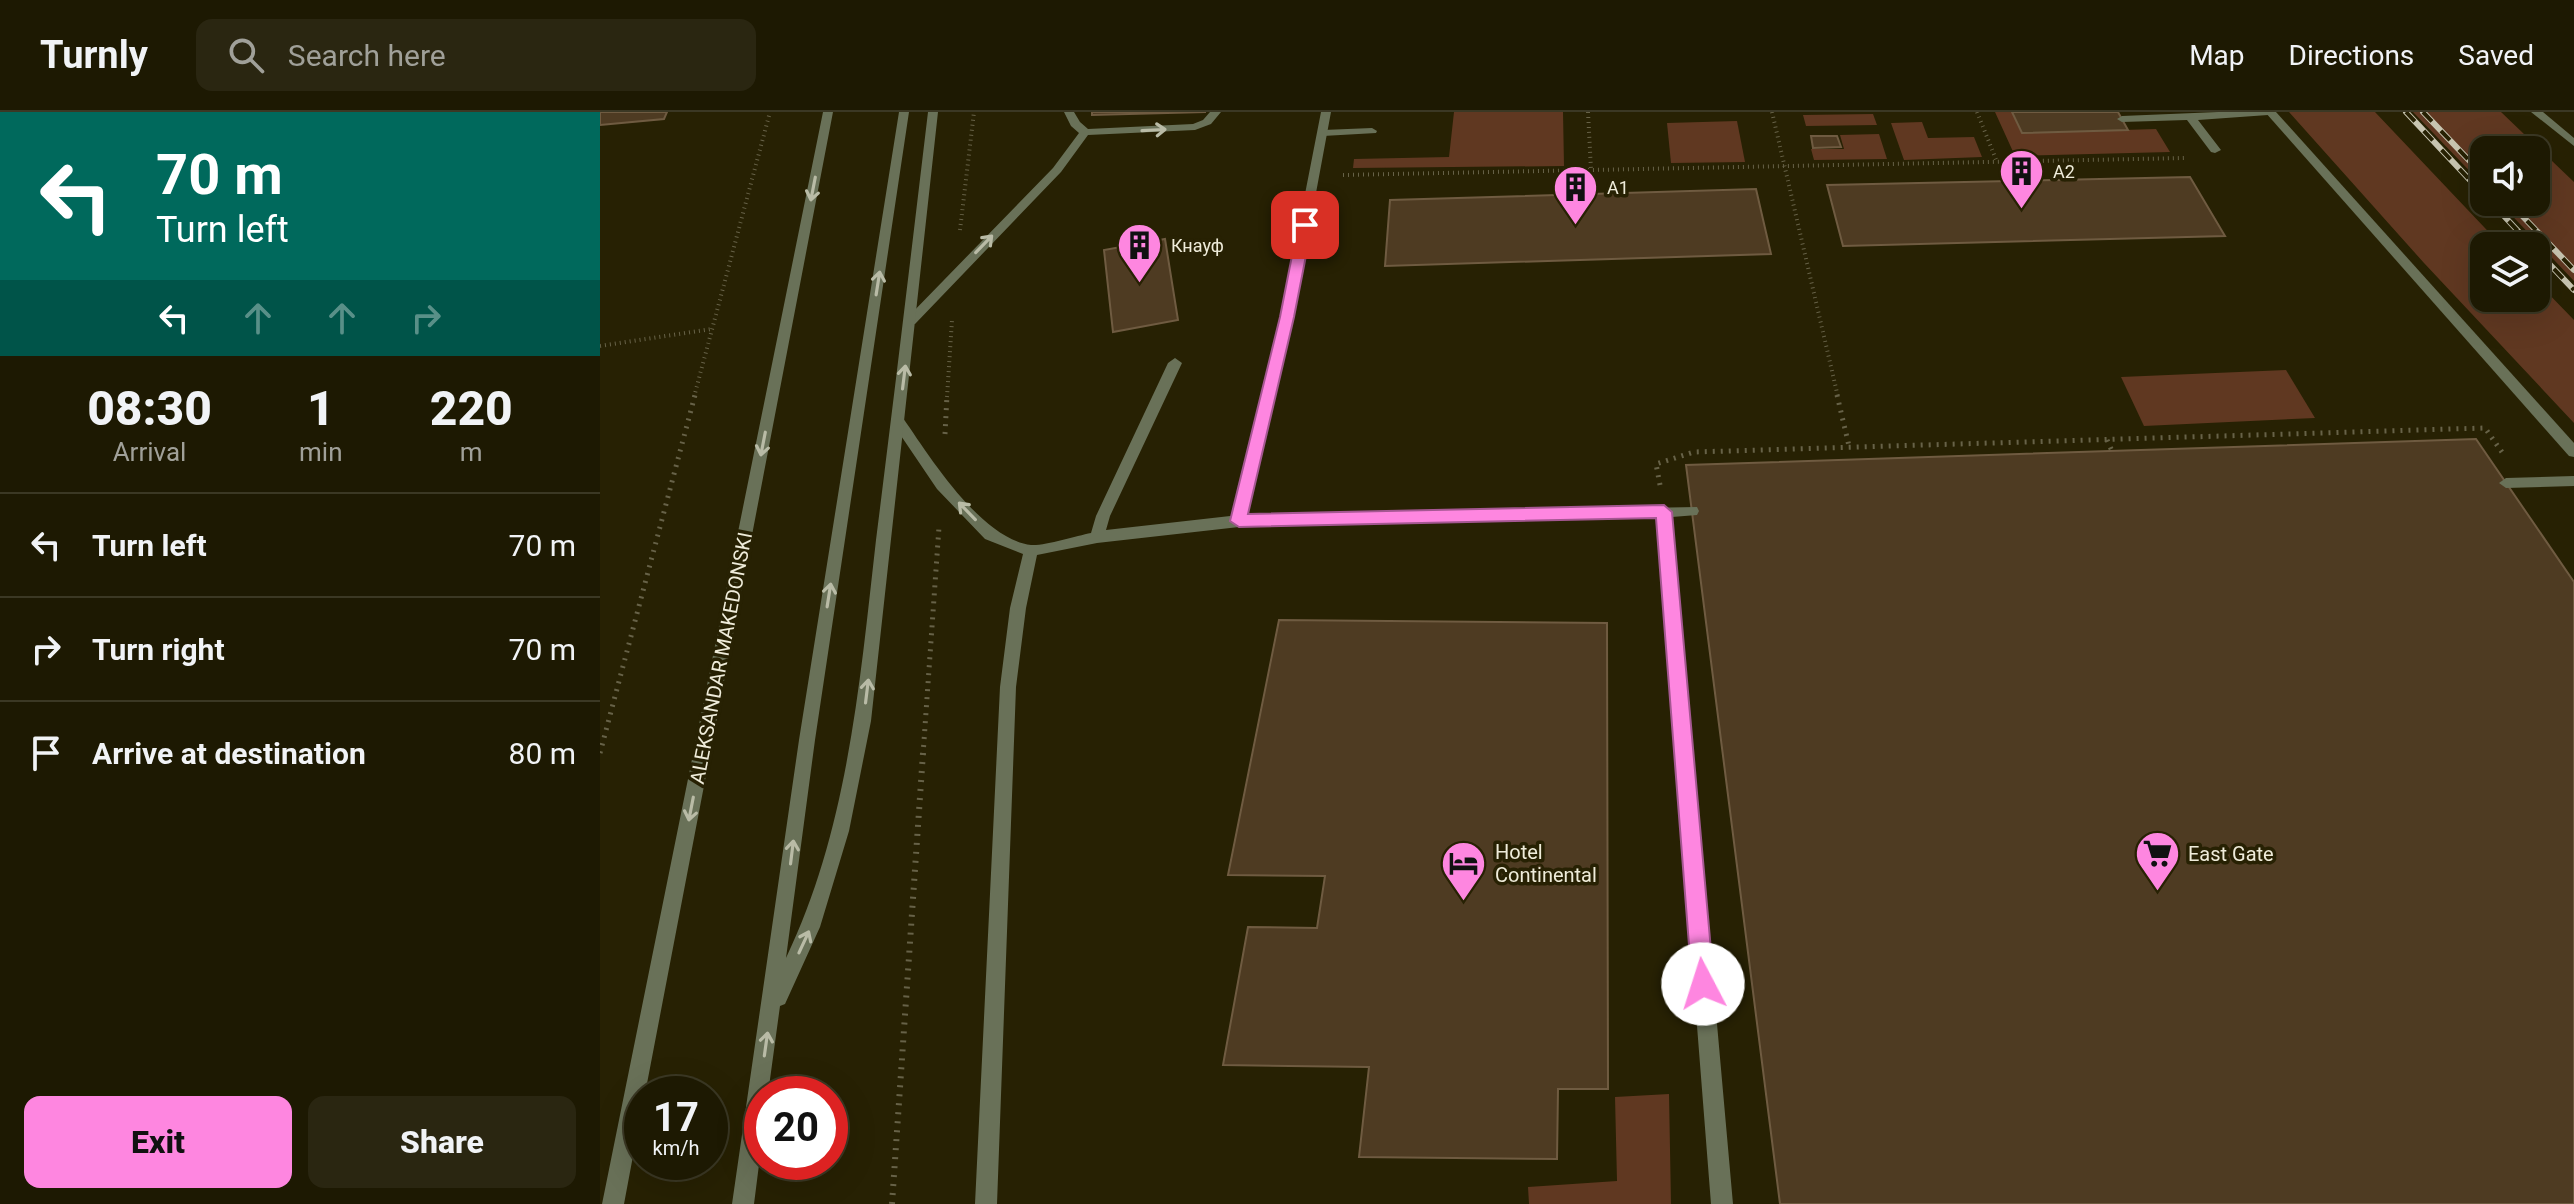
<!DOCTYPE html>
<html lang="en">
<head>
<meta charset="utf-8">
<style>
	body { margin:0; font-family:Roboto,sans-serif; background:#2a2611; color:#f1f3f6; height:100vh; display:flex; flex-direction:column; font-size:30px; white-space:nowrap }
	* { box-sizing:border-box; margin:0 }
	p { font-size:26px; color:#a0a099 }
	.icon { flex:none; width:44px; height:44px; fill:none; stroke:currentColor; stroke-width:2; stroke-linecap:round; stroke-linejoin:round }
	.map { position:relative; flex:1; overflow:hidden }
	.panel { display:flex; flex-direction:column; background:#1d1902; width:600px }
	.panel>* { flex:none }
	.banner { background:#00695c; color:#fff; overflow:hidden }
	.buttons { position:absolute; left:1870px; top:24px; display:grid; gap:16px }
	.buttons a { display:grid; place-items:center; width:80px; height:80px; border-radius:16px; background:#1d1902; box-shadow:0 8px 32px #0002,0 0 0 2px #3b3824; font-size:40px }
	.speed { position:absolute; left:24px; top:964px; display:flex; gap:16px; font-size:40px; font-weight:700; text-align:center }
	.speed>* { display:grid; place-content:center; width:104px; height:104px; border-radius:50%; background:#1d1902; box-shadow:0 8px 32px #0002,0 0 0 2px #3b3824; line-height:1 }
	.speed small { font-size:20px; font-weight:400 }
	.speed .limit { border:12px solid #d22; background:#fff; color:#111 }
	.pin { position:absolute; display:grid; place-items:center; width:68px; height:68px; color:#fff; margin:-34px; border-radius:16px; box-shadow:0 4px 12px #0006 }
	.me { position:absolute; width:88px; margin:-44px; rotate:355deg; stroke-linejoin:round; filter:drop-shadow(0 0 6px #0008) }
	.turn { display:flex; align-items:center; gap:28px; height:168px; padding:0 24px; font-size:36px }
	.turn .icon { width:104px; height:104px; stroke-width:2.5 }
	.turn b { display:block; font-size:56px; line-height:68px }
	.lanes { display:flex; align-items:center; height:76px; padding:0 24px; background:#0003; justify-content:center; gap:40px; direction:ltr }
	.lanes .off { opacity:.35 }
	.eta { display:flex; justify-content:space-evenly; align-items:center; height:136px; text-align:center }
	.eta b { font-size:48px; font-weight:800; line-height:56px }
	.button { display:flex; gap:16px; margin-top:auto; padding:16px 24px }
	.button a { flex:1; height:92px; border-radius:16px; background:#fe86e0; color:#111; font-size:32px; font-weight:800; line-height:92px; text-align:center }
	.button a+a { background:#2a2611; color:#f1f3f6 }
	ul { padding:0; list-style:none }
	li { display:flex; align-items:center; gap:24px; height:104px; padding:0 24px; border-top:2px solid #3b3824 }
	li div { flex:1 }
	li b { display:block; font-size:30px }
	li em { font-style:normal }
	header { display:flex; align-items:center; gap:48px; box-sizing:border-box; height:112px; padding:0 40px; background:#1d1902; border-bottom:2px solid #3b3824 }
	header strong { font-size:38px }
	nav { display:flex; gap:44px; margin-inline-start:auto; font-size:28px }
	.search { width:560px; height:72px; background:#2a2611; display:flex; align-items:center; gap:20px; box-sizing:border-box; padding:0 28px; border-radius:16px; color:#a0a099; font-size:30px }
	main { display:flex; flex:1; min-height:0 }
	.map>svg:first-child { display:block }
	.green { fill:#603821 }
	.building { fill:#4e3b22; stroke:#6f5b41; stroke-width:2 }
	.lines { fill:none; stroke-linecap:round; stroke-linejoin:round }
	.path-far2 { stroke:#676248; stroke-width:4; stroke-dasharray:1 4; stroke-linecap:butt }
	.path-far1 { stroke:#676248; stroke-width:5; stroke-dasharray:2 6; stroke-linecap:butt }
	.path { stroke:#676248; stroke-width:6; stroke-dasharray:2 7; stroke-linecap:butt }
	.service { fill:#697158; fill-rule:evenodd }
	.minor { fill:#697158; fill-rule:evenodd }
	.tertiary { fill:#697158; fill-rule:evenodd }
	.rail-casing { stroke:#c8c5b1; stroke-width:6 }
	.rail { stroke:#272103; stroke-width:4; stroke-dasharray:13; stroke-linecap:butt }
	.oneway { stroke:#b9bba6 }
	.route { fill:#fe86e0; stroke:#a55792; stroke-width:2 }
	.labels { text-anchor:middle; stroke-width:7; stroke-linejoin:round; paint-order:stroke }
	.far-poi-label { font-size:18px; fill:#efecda; stroke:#272103; text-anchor:start }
	.street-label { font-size:20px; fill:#efecda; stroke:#272103 }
	.poi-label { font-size:20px; fill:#efecda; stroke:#272103; text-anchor:start }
</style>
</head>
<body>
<header>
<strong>Turnly</strong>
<div class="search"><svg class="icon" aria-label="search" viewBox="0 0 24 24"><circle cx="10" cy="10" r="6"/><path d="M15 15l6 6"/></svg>Search here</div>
<nav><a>Map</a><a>Directions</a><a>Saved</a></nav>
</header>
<main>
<section class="panel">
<div class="banner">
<div class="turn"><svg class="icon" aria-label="left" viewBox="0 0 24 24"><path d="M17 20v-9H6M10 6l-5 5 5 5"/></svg><div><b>70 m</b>Turn left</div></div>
<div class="lanes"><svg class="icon" aria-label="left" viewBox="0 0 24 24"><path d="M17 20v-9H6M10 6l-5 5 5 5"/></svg><svg class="icon off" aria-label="ahead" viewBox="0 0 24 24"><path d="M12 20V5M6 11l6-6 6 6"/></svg><svg class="icon off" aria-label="ahead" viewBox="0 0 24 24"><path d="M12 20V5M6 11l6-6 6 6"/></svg><svg class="icon off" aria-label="right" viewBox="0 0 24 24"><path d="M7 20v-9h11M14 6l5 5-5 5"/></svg></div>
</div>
<div class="eta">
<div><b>08:30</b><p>Arrival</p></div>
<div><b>1</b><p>min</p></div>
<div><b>220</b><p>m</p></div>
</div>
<ul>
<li><svg class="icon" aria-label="left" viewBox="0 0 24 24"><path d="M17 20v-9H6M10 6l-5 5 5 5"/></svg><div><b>Turn left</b></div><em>70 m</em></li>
<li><svg class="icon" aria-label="right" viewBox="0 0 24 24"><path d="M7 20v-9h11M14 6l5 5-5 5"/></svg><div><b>Turn right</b></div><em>70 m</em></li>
<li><svg class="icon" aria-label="arrive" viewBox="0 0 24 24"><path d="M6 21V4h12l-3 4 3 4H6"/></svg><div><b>Arrive at destination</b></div><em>80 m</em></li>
</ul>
<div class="button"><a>Exit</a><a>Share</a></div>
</section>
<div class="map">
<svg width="1974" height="1092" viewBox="0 0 1974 1092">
	<rect width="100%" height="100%" fill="#272103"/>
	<g class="green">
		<polygon points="854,0 963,0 964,54 753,56 754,47 849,45"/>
		<polygon points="1395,0 1412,0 1422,21 1556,17 1570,40 1415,44"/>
		<polygon points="1689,0 1775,0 1902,134 1884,134 1884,186 1936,186 1936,169 1974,208 1974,311 1824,151"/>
		<polygon points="1813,0 1901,0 1974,70 1974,169 1899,90 1936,90 1936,38 1884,38 1884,74"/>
		<polygon points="1273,2 1277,13 1206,14 1203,3"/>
		<polygon points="1137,9 1145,50 1071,51 1067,11"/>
		<polygon points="1322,10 1328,26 1374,25 1382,45 1304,48 1291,11"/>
		<polygon points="1279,22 1287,47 1214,48 1211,37 1244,37 1240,23"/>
		<polygon points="1686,258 1715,306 1544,314 1521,265"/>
		<polygon points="1069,982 1071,1092 929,1092 928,1075 1017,1069 1015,985"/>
	</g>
	<g class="building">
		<polygon points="0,0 67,0 64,7 0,13"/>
		<polygon points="492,0 606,0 492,3"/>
		<polygon points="1412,0 1518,0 1528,18 1422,21"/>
		<polygon points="1211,24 1237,24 1241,35 1213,36"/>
		<polygon points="1590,65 1625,124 1243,134 1227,73"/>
		<polygon points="1156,77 1171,142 785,154 790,88"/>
		<polygon points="565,127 578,208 513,220 504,138"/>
		<polygon points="1876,327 1974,470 1974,1092 1180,1092 1086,353"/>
		<polygon points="679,508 1007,511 1008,977 958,977 957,1047 759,1045 769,955 623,953 648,815 717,816 725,764 628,763"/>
	</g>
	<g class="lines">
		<g class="path-far2">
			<polyline points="988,0 991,58"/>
			<polyline points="1172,0 1238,285"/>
			<polyline points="1377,0 1397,50"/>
			<polyline points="743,63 1585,46"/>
			<polyline points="360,118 374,0"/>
			<polyline points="0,234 112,217"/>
			<polyline points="94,285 170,0"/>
			<polyline points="347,285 352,208"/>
		</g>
		<g class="path-far1">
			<polyline points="1237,283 1249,334"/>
			<polyline points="345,322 347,283"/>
			<polyline points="1507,328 1512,339"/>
			<polyline points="1060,373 1056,352 1094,340 1885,316 1904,343"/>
			<polyline points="0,641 95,283"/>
			<polyline points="323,643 339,415"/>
		</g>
		<polyline class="path" points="292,1092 323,641"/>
		<g class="service">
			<polygon points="464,0 474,0 480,10 488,17 593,12 603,8 610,0 621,0 611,12 595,18 488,23 461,60 315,212 307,212 307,206 453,56 479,21 471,14"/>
			<polygon points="1618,0 1673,0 1668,3 1598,8 1621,38 1615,41 1611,40 1587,8 1522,10 1517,7 1522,4"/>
			<polygon points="772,16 777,19 776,21 723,24 718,21 723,18"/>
			<path d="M575 246 582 251 510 404 506 418 639 403 1097 395 1099 399 1097 403 1072 405 1133 1092H1111L1057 405 639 415 497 431 437 443 426 496 416 575 397 1092H375L400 575 410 496 423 442 385 427 337 377 291 309 298 304 303 306C330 345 380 426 431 433 445 434 476 424 491 421L496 404 568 251Z"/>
			<polygon points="1974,364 1974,374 1906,376 1899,371 1906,366"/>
		</g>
		<g class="minor">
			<polygon points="721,0 731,0 693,205 646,409 639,415 632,409 681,205"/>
			<polygon points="1665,0 1676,0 1974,331 1974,345 1969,344"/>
		</g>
		<g class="tertiary">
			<polygon points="223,0 233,0 45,982 42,982 42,996 24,1092 2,1092"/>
			<path d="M299 0H309L215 628 186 846C248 717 260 568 276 428 294 285 311 143 328 0H338L271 609 249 719 220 815 185 892 180 894 168 982H162V1029L154 1092H132L199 628Z"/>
			<polygon points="1931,0 1943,0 1974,26 1974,34"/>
		</g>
		<defs>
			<g id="rail">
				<polyline points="1806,0 1884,83"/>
				<polyline points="1823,0 1884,64"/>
				<polyline points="1891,90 1932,134"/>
				<polyline points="1909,90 1974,158"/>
				<polyline points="1936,138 1974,178"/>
			</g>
		</defs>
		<use href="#rail" class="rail-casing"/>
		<use href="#rail" class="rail"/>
	</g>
	<defs><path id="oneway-shaft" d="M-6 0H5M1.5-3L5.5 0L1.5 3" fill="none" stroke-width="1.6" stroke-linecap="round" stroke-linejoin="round" transform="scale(2)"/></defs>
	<g class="oneway">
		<use href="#oneway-shaft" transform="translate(554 18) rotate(-3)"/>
		<use href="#oneway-shaft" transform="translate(213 77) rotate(101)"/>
		<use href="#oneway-shaft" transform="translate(384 132) rotate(-46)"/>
		<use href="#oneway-shaft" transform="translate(278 171) rotate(-81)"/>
		<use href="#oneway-shaft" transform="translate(304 265) rotate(-83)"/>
		<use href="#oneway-shaft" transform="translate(163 332) rotate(101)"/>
		<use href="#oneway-shaft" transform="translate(367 399) rotate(-134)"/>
		<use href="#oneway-shaft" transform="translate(229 483) rotate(-81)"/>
		<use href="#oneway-shaft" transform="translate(267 579) rotate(-83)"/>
		<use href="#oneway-shaft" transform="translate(91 697) rotate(101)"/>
		<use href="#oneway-shaft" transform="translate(192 740) rotate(-83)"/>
		<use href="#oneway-shaft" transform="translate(204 830) rotate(-65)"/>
		<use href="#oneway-shaft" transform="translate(166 932) rotate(-82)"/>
	</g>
	<polygon class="route" points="705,109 712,113 694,205 648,402 1064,393 1072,400 1114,872 1111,879 1103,883 1096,879 1092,872 1056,406 639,415 630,409 680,205 698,113"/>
	<defs>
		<symbol id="building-pin" viewBox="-11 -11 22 30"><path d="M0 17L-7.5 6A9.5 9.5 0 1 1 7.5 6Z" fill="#fe86e0" stroke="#272103"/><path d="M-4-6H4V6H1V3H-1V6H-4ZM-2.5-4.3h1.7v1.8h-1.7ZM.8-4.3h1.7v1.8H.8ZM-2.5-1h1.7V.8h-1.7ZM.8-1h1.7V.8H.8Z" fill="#111"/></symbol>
		<symbol id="supermarket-pin" viewBox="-11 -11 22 30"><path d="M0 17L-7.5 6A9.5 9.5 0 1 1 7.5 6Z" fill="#fe86e0" stroke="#272103"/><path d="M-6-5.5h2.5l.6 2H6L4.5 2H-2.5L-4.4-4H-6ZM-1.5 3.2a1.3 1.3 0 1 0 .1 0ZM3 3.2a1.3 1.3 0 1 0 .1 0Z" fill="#111"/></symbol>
		<symbol id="hotel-pin" viewBox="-11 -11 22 30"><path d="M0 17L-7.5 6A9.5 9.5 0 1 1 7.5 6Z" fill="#fe86e0" stroke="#272103"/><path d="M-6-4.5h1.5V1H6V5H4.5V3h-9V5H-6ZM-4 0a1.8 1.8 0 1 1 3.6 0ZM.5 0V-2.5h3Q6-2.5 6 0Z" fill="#111"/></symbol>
	</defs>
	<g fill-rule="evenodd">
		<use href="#building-pin" x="1396" y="34" width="51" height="69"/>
		<use href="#building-pin" x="950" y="50" width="51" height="69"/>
		<use href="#building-pin" x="514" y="108" width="51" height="69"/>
		<use href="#supermarket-pin" x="1532" y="716" width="51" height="69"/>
		<use href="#hotel-pin" x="838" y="726" width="51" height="69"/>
	</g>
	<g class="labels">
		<g class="far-poi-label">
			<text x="1453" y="66">A2</text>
			<text x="1007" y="82">A1</text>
			<text x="571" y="140">Кнауф</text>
		</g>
		<g class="street-label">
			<text transform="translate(121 546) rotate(-79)" y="7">ALEKSANDAR MAKEDONSKI</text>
		</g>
		<g class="poi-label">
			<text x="895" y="747">Hotel<tspan x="895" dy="23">Continental</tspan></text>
			<text x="1588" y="749">East Gate</text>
		</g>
	</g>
</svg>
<div class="buttons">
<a><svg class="icon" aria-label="sound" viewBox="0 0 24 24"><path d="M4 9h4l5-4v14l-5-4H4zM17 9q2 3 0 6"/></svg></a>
<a><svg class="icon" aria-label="layers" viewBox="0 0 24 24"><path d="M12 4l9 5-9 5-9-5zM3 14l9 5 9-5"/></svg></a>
</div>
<div class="speed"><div>17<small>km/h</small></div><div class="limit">20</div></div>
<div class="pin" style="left:705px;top:113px;background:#d93025"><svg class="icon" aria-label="arrive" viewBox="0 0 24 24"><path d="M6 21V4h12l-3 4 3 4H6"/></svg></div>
<svg class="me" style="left:1103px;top:872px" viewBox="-20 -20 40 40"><circle r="19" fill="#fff"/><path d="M0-13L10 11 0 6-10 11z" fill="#fe86e0"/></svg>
</div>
</main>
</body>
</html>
